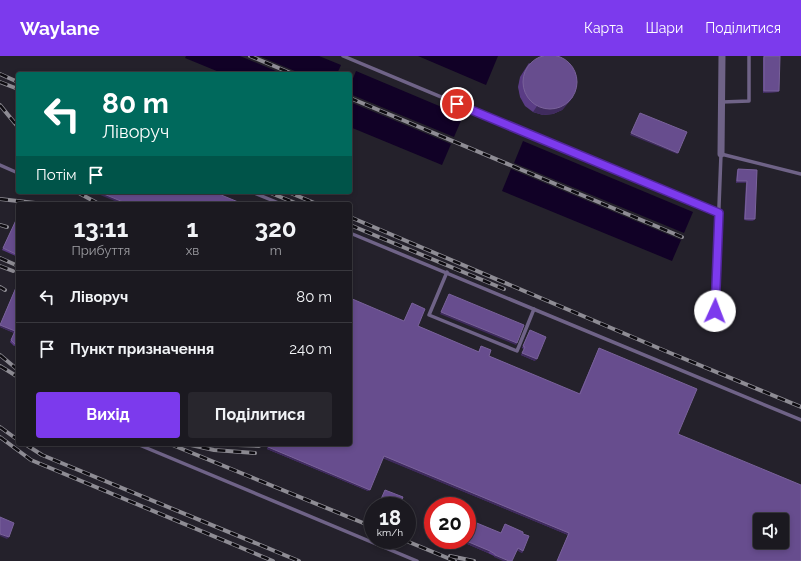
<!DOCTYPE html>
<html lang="uk">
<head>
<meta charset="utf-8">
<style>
	body { margin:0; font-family:Raleway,sans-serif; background:#28262d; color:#f1f3f6; height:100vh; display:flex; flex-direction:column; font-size:15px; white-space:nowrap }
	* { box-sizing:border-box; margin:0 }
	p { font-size:13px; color:#a0a0a5 }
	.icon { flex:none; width:22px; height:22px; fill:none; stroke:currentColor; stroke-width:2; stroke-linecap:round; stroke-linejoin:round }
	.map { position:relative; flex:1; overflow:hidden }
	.sheet { position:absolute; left:16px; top:146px; width:336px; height:244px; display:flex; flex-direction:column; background:#1b1920; border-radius:4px; box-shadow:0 2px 6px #0003,0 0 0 1px #39383e }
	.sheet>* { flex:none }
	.guide { position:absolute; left:16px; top:16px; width:336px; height:122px; border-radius:4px; box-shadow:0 2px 6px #0003,0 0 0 1px #39383e; background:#00695c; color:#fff; overflow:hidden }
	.fabs { position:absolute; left:753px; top:457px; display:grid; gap:8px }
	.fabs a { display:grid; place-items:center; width:36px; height:36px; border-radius:4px; background:#1b1920; box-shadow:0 2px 6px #0003,0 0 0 1px #39383e; font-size:20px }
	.speed { position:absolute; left:364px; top:441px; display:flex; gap:8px; font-size:20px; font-weight:700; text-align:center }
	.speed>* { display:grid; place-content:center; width:52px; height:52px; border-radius:50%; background:#1b1920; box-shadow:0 2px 6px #0003,0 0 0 1px #39383e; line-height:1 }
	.speed small { font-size:10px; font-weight:400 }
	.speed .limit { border:6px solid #d22; background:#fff; color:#111 }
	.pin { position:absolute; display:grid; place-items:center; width:34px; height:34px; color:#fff; margin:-17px; border:2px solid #fff; border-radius:50%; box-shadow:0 1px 4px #0007 }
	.me { position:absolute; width:44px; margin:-22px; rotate:2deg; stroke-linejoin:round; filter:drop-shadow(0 0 3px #0008) }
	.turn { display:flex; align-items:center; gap:14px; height:84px; padding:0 20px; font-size:18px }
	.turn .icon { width:52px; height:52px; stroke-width:2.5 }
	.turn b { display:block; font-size:28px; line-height:34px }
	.then { display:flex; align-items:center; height:38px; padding:0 20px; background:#0003; gap:8px; font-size:15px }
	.eta { display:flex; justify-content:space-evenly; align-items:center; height:68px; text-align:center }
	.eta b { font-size:24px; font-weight:700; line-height:28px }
	.primary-button { display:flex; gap:8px; margin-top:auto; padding:8px 20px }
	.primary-button a { flex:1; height:46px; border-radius:4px; background:#7c3aed; color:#fff; font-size:16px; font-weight:700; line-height:46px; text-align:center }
	.primary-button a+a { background:#28262d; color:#f1f3f6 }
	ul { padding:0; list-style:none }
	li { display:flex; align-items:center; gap:12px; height:52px; padding:0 20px; border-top:1px solid #39383e }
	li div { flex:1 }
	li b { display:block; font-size:15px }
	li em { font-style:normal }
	header { display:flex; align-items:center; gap:24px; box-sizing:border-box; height:56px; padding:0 20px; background:#7c3aed; color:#fff }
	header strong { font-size:19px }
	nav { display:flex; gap:22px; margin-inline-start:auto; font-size:14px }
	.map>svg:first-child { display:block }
	.water { fill:#110126 }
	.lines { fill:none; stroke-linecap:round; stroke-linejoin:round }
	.lane { stroke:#6f6387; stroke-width:3.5 }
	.street { stroke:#6f6387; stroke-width:7 }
	.rail-casing { stroke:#8e8c94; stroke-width:4 }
	.rail { stroke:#0d0b10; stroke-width:2.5; stroke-dasharray:8; stroke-linecap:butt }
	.wall { fill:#5a3c85 }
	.shaded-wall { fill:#3f2b5d }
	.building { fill:#674d8e; stroke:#79629a; fill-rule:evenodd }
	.route-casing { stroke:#51269a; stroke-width:10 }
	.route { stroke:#7c3aed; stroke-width:7 }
</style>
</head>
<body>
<header>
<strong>Waylane</strong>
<nav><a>Карта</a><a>Шари</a><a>Поділитися</a></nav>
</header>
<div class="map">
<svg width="801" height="505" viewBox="0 0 801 505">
	<rect width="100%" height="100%" fill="#24212b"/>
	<g class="water">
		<polygon points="186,0 240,0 283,18 224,18 185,2"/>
		<polygon points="259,0 319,0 341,9 337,18 302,18"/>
		<polygon points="418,0 498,0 486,29"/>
		<polygon points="356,15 463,60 454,81 350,38 350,30"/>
		<polygon points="350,46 451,88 442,109 350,71"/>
		<polygon points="523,85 693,156 684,177 514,107"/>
		<polygon points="511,113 681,184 672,205 502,135"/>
	</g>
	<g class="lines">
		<g class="lane">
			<polyline points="343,0 719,157"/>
			<polyline points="722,46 749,45 749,0"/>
			<polyline points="0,109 18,117"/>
			<polyline points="252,136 281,148"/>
			<polyline points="350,177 801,364"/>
			<polyline points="447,216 429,259 517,295 534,253"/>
			<polyline points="715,255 721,98 801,118"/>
			<polyline points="137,388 417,505"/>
		</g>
		<polyline class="street" points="721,98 722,0"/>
		<defs>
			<g id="rail">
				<polyline points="250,0 293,18"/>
				<polyline points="0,18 18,26"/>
				<polyline points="0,26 18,33"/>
				<polyline points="350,42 682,181"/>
				<polyline points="0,49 18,71"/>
				<polyline points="77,136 99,148"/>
				<polyline points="268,136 298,148"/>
				<polyline points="288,136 317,148"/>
				<polyline points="0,143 44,148"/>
				<polyline points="350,161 663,294 801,351"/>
				<polyline points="0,169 7,171"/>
				<polyline points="350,169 504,233"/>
				<polyline points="0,202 16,209"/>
				<polyline points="0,210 13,215"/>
				<polyline points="0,231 5,234"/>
				<polyline points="0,299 18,314"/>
				<polyline points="0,310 18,321"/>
				<polyline points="0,371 18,384"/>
				<polyline points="0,381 31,404 273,505"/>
				<polyline points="25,388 42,399 299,505"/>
				<polyline points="170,388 373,471"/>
				<polyline points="186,388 214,394 255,397"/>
				<polyline points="213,388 259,390"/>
				<polyline points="404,484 455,505"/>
				<polyline points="450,500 474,505"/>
			</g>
		</defs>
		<use href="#rail" class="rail-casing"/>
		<use href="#rail" class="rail"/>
	</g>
	<g class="wall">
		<polygon points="764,0 778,36 763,37 763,2"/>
		<polygon points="529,7 573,41 569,46 562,54 553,58 543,59 533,56 525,50 520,41 518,31 520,21"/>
		<polygon points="738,113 757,114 753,165 744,164 746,127 736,127 737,115"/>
		<polygon points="17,162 18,163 18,201 2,194"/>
		<polygon points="18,226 18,286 16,289 14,290 10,286 14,277 0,271 0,269"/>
		<polygon points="412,247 418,270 478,296 481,290 489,300 579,338 599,292 678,378 801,505 557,505 568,479 383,402 368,435 267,393 269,388 350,388"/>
		<polygon points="530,274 535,305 521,299 524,293 522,292"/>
		<polygon points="505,468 523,478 523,495 522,497 517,494 494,501 494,500 488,497 458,484 467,484 501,477"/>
	</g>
	<g class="shaded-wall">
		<polygon points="764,35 779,35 778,36 763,37"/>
		<polygon points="573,41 569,46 562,54 553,58 543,59 533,56 537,50"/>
		<polygon points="631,77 678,97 677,98 630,79"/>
		<polygon points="737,125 747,125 746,127 736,127"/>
		<polygon points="93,136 99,136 128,148 122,148"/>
		<polygon points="745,163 755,163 753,165 744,164"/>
		<polygon points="441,256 517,287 516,289 440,258"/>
		<polygon points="0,269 15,275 14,277 0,271"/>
		<polygon points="522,297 537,303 535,305 521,299"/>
		<polygon points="268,391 370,434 368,435 267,393"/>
		<polygon points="384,400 569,477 568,479 382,402"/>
		<polygon points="0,478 9,481 7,483 0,480"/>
		<polygon points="458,484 464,484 490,495 488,497"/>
		<polygon points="518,492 523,495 522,497 516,494"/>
		<polygon points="495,499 509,505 503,505 494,501"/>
	</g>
	<g class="building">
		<circle cx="550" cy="26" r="27"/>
		<polygon points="764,0 780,0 779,35 764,35"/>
		<polygon points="640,57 687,76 678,97 631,77"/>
		<polygon points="738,113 757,114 755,163 745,163 747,125 737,125"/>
		<polygon points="99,136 214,136 243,148 128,148"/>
		<polygon points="17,162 18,163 18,199 3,192"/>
		<polygon points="18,227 18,286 15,288 11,284 15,275 0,269"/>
		<polygon points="449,238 524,269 517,287 441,256"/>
		<path d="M350 242 404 265 412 247 425 253 418 270 479 296 481 290 491 294 489 300 580 338 599 292 697 333 678 378 801 429V505H557L569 477 384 400 370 434 268 391 269 388H350ZM760 464H782V486H760Z"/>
		<polygon points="530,274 546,281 537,303 522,297 525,291 523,290"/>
		<polygon points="385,434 403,441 399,450 378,450"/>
		<polygon points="0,461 14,467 9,481 0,478"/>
		<polygon points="467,463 501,477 505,468 523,476 523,478 529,480 523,495 518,492 512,505 509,505 495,499 495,498 490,495 464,484 467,484"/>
	</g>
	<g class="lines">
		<defs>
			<polyline id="route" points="457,48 719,157 715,255"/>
		</defs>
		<use href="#route" class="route-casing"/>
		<use href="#route" class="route"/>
	</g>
</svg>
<div class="fabs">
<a><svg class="icon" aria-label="sound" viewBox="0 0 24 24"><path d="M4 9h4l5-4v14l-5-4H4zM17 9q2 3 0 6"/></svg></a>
</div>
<div class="speed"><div>18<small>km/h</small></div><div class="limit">20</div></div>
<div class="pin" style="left:457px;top:48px;background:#d93025"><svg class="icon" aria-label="arrive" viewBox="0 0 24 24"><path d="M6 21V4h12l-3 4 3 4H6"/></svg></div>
<svg class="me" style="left:715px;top:255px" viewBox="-20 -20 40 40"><circle r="19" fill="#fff"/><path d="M0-13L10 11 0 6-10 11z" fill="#7c3aed"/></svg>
<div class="guide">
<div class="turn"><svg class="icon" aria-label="left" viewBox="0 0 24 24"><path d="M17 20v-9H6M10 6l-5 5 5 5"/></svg><div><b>80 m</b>Ліворуч</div></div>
<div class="then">Потім<svg class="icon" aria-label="arrive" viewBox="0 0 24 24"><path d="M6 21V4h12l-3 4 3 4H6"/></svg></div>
</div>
<section class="sheet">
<div class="eta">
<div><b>13:11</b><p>Прибуття</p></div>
<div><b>1</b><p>хв</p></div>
<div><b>320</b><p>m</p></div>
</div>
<ul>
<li><svg class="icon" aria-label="left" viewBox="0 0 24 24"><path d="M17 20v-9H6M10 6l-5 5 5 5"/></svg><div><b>Ліворуч</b></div><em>80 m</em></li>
<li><svg class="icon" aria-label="arrive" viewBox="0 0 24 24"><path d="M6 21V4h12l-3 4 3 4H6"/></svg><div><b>Пункт призначення</b></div><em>240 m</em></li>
</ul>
<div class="primary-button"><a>Вихід</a><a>Поділитися</a></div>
</section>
</div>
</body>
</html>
